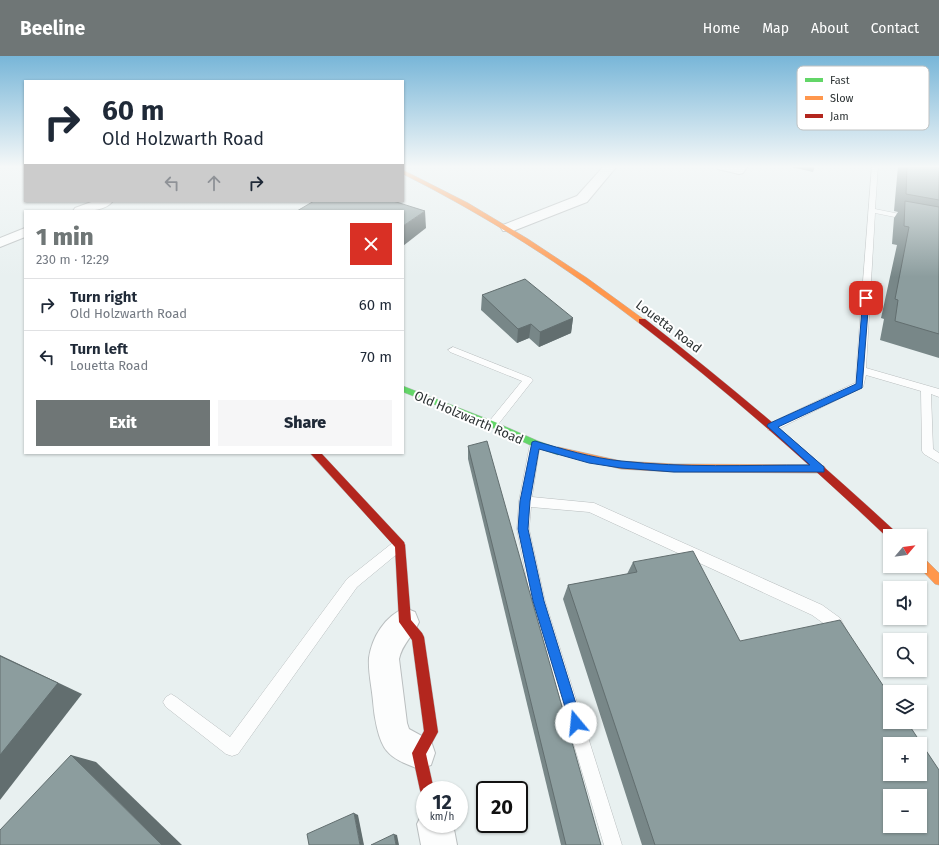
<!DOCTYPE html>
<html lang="en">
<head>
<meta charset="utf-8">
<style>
	body { margin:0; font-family:"Fira Sans",sans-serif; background:#f6f6f7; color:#1f2937; height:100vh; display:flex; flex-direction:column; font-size:15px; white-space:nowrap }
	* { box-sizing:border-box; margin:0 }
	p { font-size:13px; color:#747a83 }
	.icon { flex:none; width:22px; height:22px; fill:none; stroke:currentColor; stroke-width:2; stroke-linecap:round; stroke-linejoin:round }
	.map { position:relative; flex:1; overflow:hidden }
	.side { position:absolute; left:24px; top:154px; width:380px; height:244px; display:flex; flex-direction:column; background:#fff; border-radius:0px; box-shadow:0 1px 3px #0004 }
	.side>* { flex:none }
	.guide { position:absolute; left:24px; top:24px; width:380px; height:122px; border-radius:0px; box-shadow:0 1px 3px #0004; background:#fff; color:#1f2937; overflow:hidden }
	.needle { width:26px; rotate:61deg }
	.fabs { position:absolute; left:883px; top:473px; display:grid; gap:8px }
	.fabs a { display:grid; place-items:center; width:44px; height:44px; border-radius:0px; background:#fff; box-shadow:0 1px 3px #0004; font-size:20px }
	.speed { position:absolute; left:416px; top:725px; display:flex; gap:8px; font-size:20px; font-weight:700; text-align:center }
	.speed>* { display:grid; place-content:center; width:52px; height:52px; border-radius:50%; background:#fff; box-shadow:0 1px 3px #0004; line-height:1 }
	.speed small { font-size:10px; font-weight:400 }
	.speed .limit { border:2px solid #111; border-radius:6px; background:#fff; color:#111 }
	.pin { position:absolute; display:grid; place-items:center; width:34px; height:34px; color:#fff; margin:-17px; border-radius:8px; box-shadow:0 2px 6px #0006 }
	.me { position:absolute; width:44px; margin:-22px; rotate:343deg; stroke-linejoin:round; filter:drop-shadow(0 0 3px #0008) }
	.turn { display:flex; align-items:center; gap:14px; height:84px; padding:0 12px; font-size:18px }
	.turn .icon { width:52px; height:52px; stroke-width:2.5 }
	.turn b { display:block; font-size:28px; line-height:34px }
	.lanes { display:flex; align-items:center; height:38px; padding:0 12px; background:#0003; justify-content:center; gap:20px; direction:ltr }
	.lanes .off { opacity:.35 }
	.round { display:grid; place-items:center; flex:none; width:42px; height:42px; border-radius:0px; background:#f6f6f7 }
	.head { display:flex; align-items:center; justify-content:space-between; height:68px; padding:0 12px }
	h1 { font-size:24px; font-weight:800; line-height:30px; color:#6f7676 }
	.button { display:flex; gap:8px; margin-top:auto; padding:8px 12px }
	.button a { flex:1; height:46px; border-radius:0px; background:#6f7676; color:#fff; font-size:16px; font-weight:800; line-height:46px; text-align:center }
	.button a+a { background:#f6f6f7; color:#1f2937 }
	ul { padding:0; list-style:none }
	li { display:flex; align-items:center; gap:12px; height:52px; padding:0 12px; border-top:1px solid #e0e1e3 }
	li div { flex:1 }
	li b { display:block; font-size:15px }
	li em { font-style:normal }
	header { display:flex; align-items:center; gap:24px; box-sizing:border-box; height:56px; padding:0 20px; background:#6f7676; color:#fff }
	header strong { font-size:19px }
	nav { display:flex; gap:22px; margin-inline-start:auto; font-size:14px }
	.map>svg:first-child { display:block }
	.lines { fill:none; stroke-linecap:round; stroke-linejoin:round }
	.lane-casing { stroke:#b9bebf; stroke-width:1 }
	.street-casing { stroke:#b9bebf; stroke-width:2 }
	.fast-casing { stroke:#b9bebf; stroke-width:1 }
	.slow-casing { stroke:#b9bebf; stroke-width:1 }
	.jam-casing { stroke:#b9bebf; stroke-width:1 }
	.lane { fill:#fcfdfd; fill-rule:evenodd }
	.street { fill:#fcfdfd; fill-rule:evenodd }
	.fast { fill:#63d668; fill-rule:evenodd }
	.slow { fill:#ff974d; fill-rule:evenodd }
	.jam { fill:#b3261e; fill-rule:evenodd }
	.wall { fill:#788788 }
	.shaded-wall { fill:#626e6f }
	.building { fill:#8c9d9e; stroke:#626e6f; fill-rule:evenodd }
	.route { fill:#1a73e8; stroke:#114b97 }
	.labels { text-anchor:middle; stroke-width:4; stroke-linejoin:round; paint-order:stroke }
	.street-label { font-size:13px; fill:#2e3435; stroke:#fff }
	.key { fill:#fff; stroke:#c0c2c2; stroke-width:1 }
	.key-label { font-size:11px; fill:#2e3435 }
</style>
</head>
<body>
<header>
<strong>Beeline</strong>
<nav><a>Home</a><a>Map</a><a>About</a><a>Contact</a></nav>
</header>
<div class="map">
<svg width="939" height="789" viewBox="0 0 939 789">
	<rect width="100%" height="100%" fill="#e8f0f0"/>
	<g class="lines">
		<defs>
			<g id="lane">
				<polygon points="872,110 878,110 875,153 939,166 939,170 875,157 866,312 939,333 939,341 931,338 933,393 939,397 939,407 924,398 922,395 921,335 866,319 863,331 776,374 768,374 767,371 768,368 855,327"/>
				<polygon points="453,291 531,322 533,324 496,371 492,372 487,368 522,325 450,296 448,294"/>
				<polygon points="535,384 540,388 532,441 594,447 822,549 840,562 848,577 846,582 841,584 836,582 830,572 812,559 589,456 531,451 529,473 545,545 622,789 604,789 531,545 517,473 519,445 530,388"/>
				<polygon points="399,483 403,485 405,489 403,493 357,531 238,698 232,700 226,698 166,651 163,646 166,641 171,638 176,641 230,681 347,523 395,485"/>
			</g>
			<g id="street">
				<polygon points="604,110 617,110 587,146 513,175 503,175 501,172 503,169 577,140"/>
				<polygon points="716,110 748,110 743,117 739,118 718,113"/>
				<path d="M94 145H113C105 156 85 155 73 155L75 152Z"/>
				<polygon points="25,172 25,181 0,191 0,182"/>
				<path d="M405 552 415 556 419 566C413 580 402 588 399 603L407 667 409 673 431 685 435 697 431 709 419 713C409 709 394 704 387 695 378 685 374 659 373 645 372 632 368 616 369 602 372 581 385 560 405 552Z"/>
				<polygon points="425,755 425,768 453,768 457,789 421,789 417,768 423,756"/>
			</g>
			<polygon id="fast" points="403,330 495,366 538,385 561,393 563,395 561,397 558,399 532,390 489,370 403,336"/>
			<g id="slow">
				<path d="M403 114 468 147 528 183 587 222 646 265 645 267H639C565 210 487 160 403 118Z"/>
				<polygon points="558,391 621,405 674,408 821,409 824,410 826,413 824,416 821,417 674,416 621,413 555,397 553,395 555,393"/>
				<polygon points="920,500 924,502 939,517 939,529 935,528 918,510 920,510"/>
			</g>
			<g id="jam">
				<path d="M639 263H645C732 331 816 402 897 477L898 480H890L889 483C809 407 727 335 639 267Z"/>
				<polygon points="310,397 321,397 404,486 405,489 411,564 422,577 424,581 438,676 426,698 434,734 425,734 425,740 422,739 420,734 412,697 424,675 412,584 399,566 395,491"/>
			</g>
		</defs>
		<use href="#lane" class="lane-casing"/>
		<use href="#street" class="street-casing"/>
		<use href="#fast" class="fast-casing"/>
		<use href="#slow" class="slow-casing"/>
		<use href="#jam" class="jam-casing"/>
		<use href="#lane" class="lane"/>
		<use href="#street" class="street"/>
		<use href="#fast" class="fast"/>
		<use href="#slow" class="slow"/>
		<use href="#jam" class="jam"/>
	</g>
	<g class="wall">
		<polygon points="787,110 815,110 813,116"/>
		<polygon points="898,110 939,110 939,302 880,284 884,263 881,262 897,189 892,188 894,162 898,156 894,155"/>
		<polygon points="482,239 573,262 571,277 539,291 529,282 517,287 481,254"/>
		<polygon points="468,390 601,789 561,789 468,403"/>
		<polygon points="633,506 740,585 939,789 642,789 563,543 568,529 627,518"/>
	</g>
	<g class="shaded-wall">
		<polygon points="425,155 426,172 403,190 403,170"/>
		<polygon points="573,262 571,277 539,291 540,276"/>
		<polygon points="531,268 529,282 517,287 518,273"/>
		<polygon points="0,599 82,638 0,744"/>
		<polygon points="71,699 96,706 182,789 162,789"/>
		<polygon points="354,757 358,759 364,789 360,789"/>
		<polygon points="394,778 397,779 399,789 396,789"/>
	</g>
	<g class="building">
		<polygon points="907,110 939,110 939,144 906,138"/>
		<polygon points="314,145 393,145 425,155 403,170 403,155 297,155"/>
		<polygon points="905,145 939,151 939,278 895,265 898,244 895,243 909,171 904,170"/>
		<polygon points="525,223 573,262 540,276 531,268 518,273 482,239"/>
		<polygon points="487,385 601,789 566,789 468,390"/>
		<path d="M693 495 740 585 840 564 890 640V666H907L939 714V789H655L568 529 637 516 633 506ZM890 688H920V718H890ZM890 740H920V770H890Z"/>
		<polygon points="0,600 58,627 0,699"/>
		<polygon points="71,699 162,789 0,789 0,774"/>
		<polygon points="354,757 360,789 309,789 307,778"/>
		<polygon points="394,778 396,789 371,789"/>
	</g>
	<linearGradient id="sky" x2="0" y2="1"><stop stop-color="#78b6d8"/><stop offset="0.5" stop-color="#f5f8f8"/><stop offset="1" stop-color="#f5f8f8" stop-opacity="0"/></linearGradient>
	<rect width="939" height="221" fill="url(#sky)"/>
	<path class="route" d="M863 240 869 242 862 332 778 371 824 411V416H674L621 412 589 407 539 393 530 445 528 473 544 545 582 667 581 671 576 673 571 671 533 545 518 473 520 445 532 386 535 385C563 393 592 402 621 405 684 412 747 409 810 409L767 370 768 368 856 328Z"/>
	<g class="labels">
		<g class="street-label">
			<text transform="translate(669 270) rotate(37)" y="5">Louetta Road</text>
			<text transform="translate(469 361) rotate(23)" y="5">Old Holzwarth Road</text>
		</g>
	</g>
	<rect x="797" y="10" width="132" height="64" rx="6" class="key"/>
	<rect x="805" y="22" width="18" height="4" fill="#63d668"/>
	<rect x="805" y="40" width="18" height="4" fill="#ff974d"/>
	<rect x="805" y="58" width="18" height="4" fill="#b3261e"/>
	<g class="key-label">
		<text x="830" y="28">Fast</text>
		<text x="830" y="46">Slow</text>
		<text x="830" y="64">Jam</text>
	</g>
</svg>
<div class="fabs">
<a><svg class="needle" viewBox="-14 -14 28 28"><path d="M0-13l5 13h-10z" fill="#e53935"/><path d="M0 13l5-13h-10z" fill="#747a83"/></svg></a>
<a><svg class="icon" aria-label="sound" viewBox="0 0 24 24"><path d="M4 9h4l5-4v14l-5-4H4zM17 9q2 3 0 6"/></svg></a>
<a><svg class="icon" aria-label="search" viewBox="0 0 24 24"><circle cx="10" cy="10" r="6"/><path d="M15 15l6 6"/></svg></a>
<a><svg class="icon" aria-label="layers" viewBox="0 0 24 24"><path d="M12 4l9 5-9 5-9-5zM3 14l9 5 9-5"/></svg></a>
<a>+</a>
<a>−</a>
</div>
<div class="speed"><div>12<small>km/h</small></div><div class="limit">20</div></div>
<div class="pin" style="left:866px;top:242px;background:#d93025"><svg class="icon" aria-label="arrive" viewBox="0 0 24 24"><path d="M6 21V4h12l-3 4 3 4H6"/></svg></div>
<svg class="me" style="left:576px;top:667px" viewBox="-20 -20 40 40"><circle r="19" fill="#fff"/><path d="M0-13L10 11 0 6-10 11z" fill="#1a73e8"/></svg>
<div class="guide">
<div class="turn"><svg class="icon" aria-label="right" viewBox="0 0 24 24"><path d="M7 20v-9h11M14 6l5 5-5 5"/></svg><div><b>60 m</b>Old Holzwarth Road</div></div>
<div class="lanes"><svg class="icon off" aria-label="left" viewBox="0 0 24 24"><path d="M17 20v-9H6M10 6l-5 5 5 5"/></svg><svg class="icon off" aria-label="ahead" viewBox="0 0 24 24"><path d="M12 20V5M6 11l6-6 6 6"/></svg><svg class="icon" aria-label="right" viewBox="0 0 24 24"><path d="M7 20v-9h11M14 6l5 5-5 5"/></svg></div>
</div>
<section class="side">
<div class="head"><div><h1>1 min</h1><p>230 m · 12:29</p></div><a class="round" style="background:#d93025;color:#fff"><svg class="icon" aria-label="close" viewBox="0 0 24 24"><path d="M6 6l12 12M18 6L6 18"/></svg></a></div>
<ul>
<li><svg class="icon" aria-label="right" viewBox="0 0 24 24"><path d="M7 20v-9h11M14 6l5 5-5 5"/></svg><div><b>Turn right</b><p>Old Holzwarth Road</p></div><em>60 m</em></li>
<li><svg class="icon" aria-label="left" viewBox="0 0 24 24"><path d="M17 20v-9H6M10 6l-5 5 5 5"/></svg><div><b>Turn left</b><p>Louetta Road</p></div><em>70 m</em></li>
</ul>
<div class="button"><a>Exit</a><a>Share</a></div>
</section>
</div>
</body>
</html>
